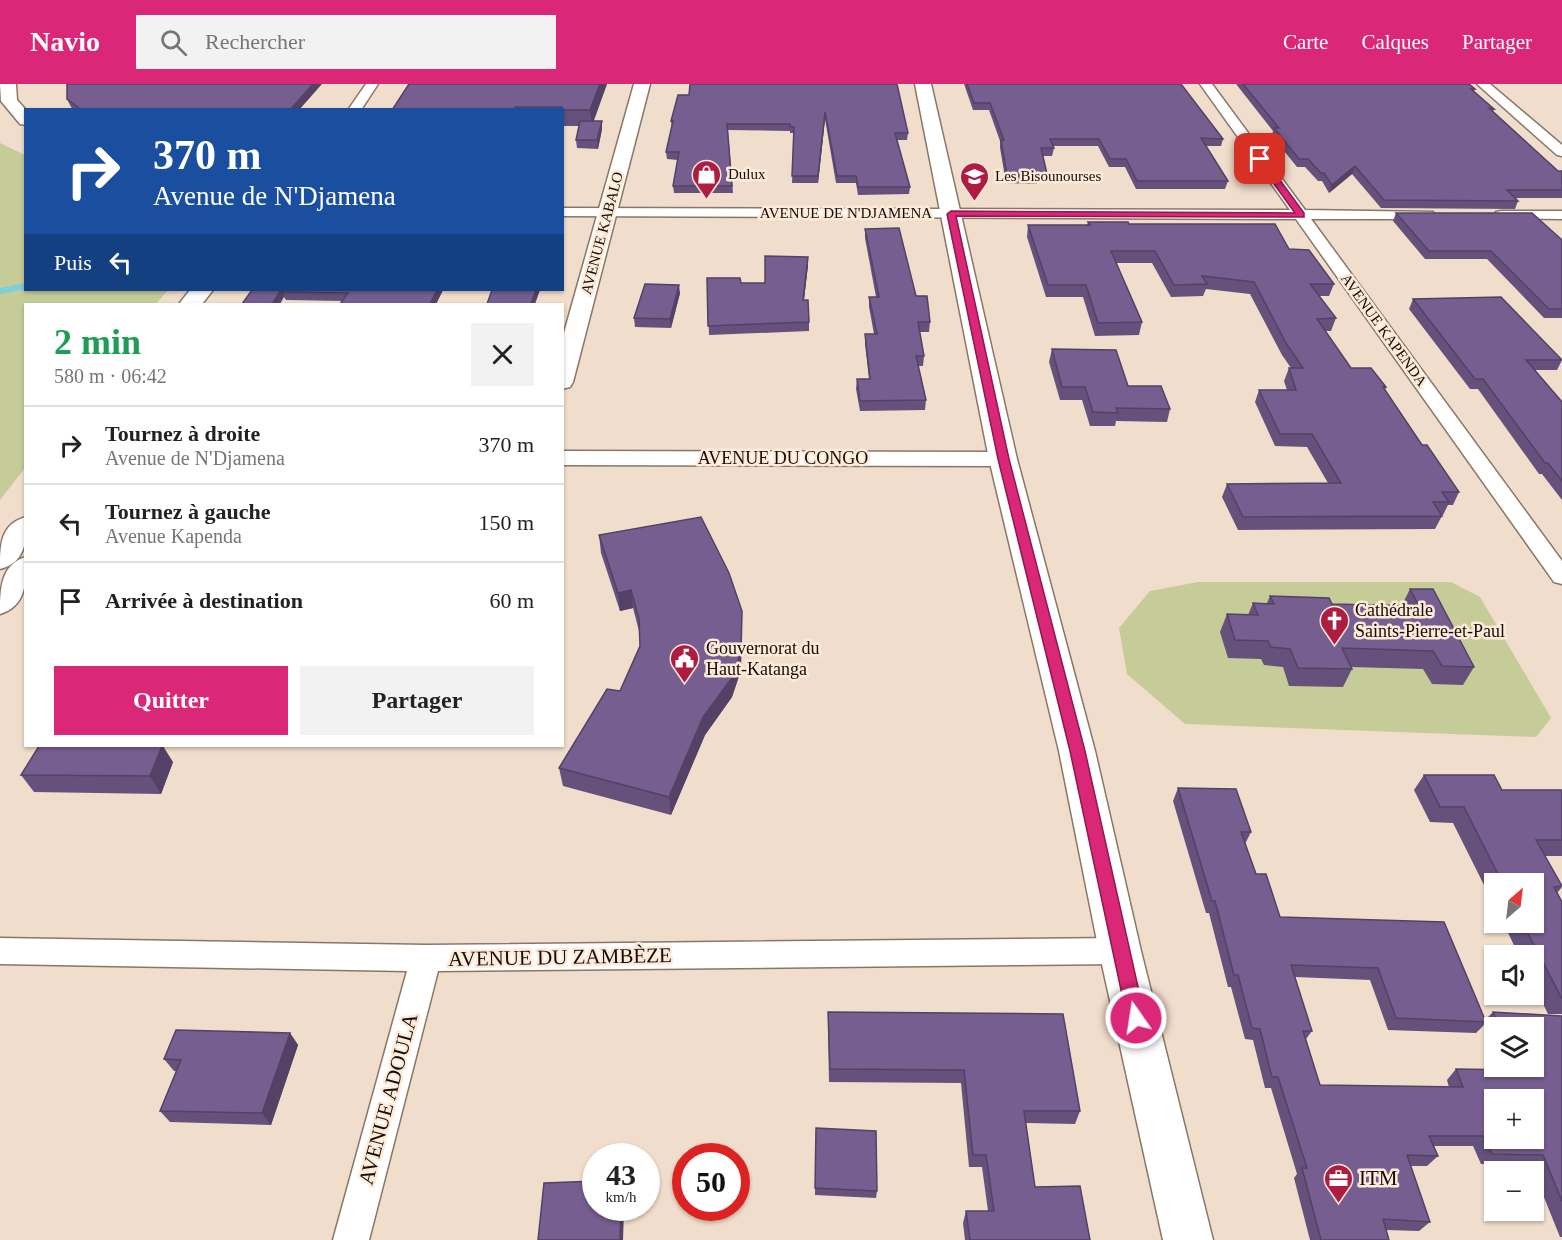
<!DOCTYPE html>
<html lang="fr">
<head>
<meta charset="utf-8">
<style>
	body { margin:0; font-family:Georgia,serif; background:#f2f2f2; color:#222; height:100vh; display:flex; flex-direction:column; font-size:22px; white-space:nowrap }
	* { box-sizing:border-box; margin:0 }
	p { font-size:20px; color:#767676 }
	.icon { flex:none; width:33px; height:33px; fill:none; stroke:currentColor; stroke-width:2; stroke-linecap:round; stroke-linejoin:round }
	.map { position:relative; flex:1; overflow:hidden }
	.details { position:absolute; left:24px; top:219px; width:540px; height:444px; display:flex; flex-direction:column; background:#fff; border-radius:0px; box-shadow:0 2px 4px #0004 }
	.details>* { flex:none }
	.guide { position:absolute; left:24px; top:24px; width:540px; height:183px; border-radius:0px; box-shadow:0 2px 4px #0004; background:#1a4fa0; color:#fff; overflow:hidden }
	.needle { width:39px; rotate:28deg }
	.buttons { position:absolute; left:1484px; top:789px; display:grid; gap:12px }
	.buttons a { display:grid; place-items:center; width:60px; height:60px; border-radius:0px; background:#fff; box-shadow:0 2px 4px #0004; font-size:30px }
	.speed { position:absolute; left:582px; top:1059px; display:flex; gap:12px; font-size:30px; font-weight:700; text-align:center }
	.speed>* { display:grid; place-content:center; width:78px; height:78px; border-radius:50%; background:#fff; box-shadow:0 2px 4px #0004; line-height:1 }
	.speed small { font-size:15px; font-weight:400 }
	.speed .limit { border:9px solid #d22; background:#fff; color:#111 }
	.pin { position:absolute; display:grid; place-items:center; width:51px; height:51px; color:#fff; margin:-26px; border-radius:12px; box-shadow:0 3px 9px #0006 }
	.me { position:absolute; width:66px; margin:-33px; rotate:347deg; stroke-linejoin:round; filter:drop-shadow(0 0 4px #0008) }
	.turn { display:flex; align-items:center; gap:21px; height:126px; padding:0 30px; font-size:27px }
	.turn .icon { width:78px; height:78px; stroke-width:2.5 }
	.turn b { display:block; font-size:42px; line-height:51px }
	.then { display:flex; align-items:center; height:57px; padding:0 30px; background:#0003; gap:12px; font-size:22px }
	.round { display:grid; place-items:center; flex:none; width:63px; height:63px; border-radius:0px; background:#f2f2f2 }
	.overview { display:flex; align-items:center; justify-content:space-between; height:102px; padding:0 30px }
	h1 { font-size:36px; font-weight:800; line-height:45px; color:#1e9e55 }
	.button { display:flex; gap:12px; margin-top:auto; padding:12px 30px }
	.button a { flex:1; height:69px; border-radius:0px; background:#db2777; color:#fff; font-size:24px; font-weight:800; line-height:69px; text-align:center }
	.button a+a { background:#f2f2f2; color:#222 }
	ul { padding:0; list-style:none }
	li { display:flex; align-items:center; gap:18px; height:78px; padding:0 30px; border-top:2px solid #e0e0e0 }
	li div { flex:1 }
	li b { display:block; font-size:22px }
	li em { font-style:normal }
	header { display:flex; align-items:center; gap:36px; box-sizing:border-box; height:84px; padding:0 30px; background:#db2777; color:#fff }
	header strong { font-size:28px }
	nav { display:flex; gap:33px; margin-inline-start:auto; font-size:21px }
	.search { width:420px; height:54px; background:#f2f2f2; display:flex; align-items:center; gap:15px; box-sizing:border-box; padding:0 21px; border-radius:0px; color:#767676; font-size:22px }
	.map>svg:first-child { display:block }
	.green { fill:#c6cc98 }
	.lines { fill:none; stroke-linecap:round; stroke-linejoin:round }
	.stream { stroke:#7cd0d9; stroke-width:6 }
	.minor-casing { stroke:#887767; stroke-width:3 }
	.tertiary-casing { stroke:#887767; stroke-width:3 }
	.secondary-casing { stroke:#887767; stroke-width:3 }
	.minor { fill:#fff; fill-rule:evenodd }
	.tertiary { fill:#fff; fill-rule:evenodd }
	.secondary { fill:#fff; fill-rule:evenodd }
	.wall { fill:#65517c; fill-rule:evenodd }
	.shaded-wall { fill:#534265 }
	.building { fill:#765e90; stroke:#534265; stroke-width:1.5; fill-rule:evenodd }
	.route { fill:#db2777; stroke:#8e194d; stroke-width:1.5 }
	.labels { text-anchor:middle; stroke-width:5; stroke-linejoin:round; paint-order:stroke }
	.far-poi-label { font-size:15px; fill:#130d07; stroke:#feead8; text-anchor:start }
	.far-street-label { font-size:15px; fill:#130d07; stroke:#feead8 }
	.street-label { font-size:18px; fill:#130d07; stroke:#feead8 }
	.poi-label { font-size:18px; fill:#130d07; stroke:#feead8; text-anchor:start }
	.near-street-label { font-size:21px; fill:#130d07; stroke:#feead8 }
	.near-poi-label { font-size:21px; fill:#130d07; stroke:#feead8; text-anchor:start }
</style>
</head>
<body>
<header>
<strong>Navio</strong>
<div class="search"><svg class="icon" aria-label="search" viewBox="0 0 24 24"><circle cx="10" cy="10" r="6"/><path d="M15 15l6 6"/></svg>Rechercher</div>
<nav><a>Carte</a><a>Calques</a><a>Partager</a></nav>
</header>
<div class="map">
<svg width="1562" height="1156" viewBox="0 0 1562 1156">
	<rect width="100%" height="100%" fill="#f1ddcb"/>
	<g class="green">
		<polygon points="0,59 25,71 26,206 168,206 156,220 26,220 25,384 0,416"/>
		<polygon points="1198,498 1451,498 1480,513 1551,634 1536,653 1185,640 1127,590 1119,544 1150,507"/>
	</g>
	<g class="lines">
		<polyline class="stream" points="0,207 26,202"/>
		<defs>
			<g id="minor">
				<polygon points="366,0 378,0 361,26 348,26"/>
				<polygon points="1200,0 1212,0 1305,126 1433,128 1435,131 1433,134 1428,135 1311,135 1562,477 1562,500 1554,498 1296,135 562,132 562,124 1290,126"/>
				<polygon points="1477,0 1490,0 1562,61 1562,72 1557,71"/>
				<polygon points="1501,127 1562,127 1562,135 1496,134 1494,131 1496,128"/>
				<polygon points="0,854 426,861 1120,854 1131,858 1135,867 1131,876 1120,880 438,887 369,1156 333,1156 407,887 0,880"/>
			</g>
			<g id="tertiary">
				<polygon points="634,0 650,0 573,298 570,303 562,305 562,256"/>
				<polygon points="562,367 1003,368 1012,370 1015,375 1012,380 1003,382 562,381"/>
			</g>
			<g id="secondary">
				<polygon points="0,0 16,0 17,16 26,26 26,41 20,40 1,17"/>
				<polygon points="915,0 931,0 1017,375 1095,667 1141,867 1213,1156 1163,1156 1099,867 1059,667 989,375"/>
				<polygon points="190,206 213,206 202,220 179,220"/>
				<path d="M26 433C26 456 27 478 0 485 0 462 0 440 26 433Z"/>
				<path d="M26 473C26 497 27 522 0 530 0 507 0 480 26 473Z"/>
			</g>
		</defs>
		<use href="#minor" class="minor-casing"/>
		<use href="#tertiary" class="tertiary-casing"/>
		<use href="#secondary" class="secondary-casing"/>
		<use href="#minor" class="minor"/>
		<use href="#tertiary" class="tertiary"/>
		<use href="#secondary" class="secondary"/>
	</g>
	<g class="wall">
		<polygon points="409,0 607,0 593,37 602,37 602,45 598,65 577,64 576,56 579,42 563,42 562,26 392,26"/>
		<polygon points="690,0 908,49 907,56 897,56 910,103 909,110 858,111 856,99 836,99 825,35 818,99 792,99 794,49 790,49 790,47 728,46 733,109 674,109 673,102 678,76 667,75 666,68 672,44 671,37 689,11"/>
		<polygon points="964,0 1181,0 1223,55 1221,62 1205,62 1228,97 1225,105 1136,105 1125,83 1109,83 1098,62 1053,62 1054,64 1052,72 1043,72 1047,90 1046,98 1037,97 1037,100 1006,99 1000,64 1000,57 989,26 973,26"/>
		<polygon points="1236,0 1469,0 1475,5 1474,7 1494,25 1493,28 1558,87 1562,87 1562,114 1516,114 1518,117 1515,125 1381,124 1352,90 1329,109 1322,97 1318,97 1305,83 1297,83 1272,52 1273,47"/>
		<polygon points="67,15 299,26 74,26 71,23"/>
		<polygon points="1396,129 1562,156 1562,234 1544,234 1487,175 1425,175 1393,137"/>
		<polygon points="1088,138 1129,140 1289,165 1334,200 1329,212 1319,212 1336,234 1331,247 1325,247 1351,284 1386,303 1385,306 1422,361 1459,408 1453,421 1448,421 1443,431 1441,431 1442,432 1435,445 1238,446 1222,413 1227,400 1328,399 1307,363 1275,362 1255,318 1259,306 1287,306 1284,297 1289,284 1291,284 1282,271 1250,210 1206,205 1203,212 1171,213 1152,179 1116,179 1142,238 1139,251 1095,252 1083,213 1046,213 1027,153 1028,141 1087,141"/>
		<polygon points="865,145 916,212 930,238 929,248 919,248 924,272 923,282 918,282 926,316 925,326 860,327 856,305 857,295 869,295 865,260 865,250 874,250 869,223 869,213 876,213 865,154"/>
		<polygon points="808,181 804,216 809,238 809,247 709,251 707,194 741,199 765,199"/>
		<polygon points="252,206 443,206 436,220 340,220 343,217 286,216 284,213"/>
		<polygon points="680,209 671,244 635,243 634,234"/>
		<polygon points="1413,215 1562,276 1557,286 1535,286 1562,318 1562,416 1542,390 1539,390 1478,305 1470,305 1409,225"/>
		<polygon points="1052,265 1128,302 1170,325 1167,338 1116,337 1115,342 1090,342 1082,316 1060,316 1049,278"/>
		<polygon points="599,451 742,527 741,586 732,613 705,651 671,731 563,702 559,684 620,607 640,562 639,547 633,524 620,527 601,469"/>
		<polygon points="1410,505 1474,583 1463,601 1432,600 1423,585 1351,583 1352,585 1343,603 1289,602 1283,583 1264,581 1261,575 1228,574 1220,548 1227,530 1248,531 1253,519 1267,519 1270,512 1332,520 1402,521"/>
		<polygon points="173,678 161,710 34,708 21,691"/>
		<polygon points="1424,691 1502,706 1562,706 1562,772 1545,772 1562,803 1557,809 1562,818 1562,930 1548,930 1533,900 1533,872 1519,872 1503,838 1533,838 1533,800 1494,800 1494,821 1453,739 1430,738 1414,706"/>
		<path d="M1178 704 1251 748 1245 760 1256 790 1280 833 1485 936 1493 928 1562 932V1153H1560L1531 1081 1481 1080 1473 1062H1434L1438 1072 1427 1082H1410L1430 1138 1419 1147 1386 1146 1389 1156H1310L1294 1094 1297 1090 1271 1004H1265L1253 956 1245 955 1231 903H1228L1209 829H1206L1173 717ZM1295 893 1370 896 1388 946 1476 949 1484 941 1494 965V944H1533V982H1501L1502 986 1456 985 1447 996 1449 1003 1320 1001 1306 955 1312 947Z"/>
		<polygon points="828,928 1080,1027 1075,1040 1026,1039 1035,1103 1090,1156 965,1156 963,1139 966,1127 988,1127 982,1083 969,1083 961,999 829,998 828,942"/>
		<polygon points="290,949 298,961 271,1041 170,1038 160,1027 176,987 174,987 164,975"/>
		<polygon points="816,1044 877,1107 876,1114 815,1111"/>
	</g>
	<g class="shaded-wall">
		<polygon points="313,0 322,0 299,26 290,26"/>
		<polygon points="600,0 607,0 592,42 590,26"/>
		<polygon points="825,28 825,35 818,99 818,92"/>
		<polygon points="602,37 602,45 598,65 597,56"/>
		<polygon points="1355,82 1352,90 1329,109 1332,101"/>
		<polygon points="808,173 808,181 803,224 803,216"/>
		<polygon points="679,201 680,209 671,244 670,235"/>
		<polygon points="281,206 289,206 283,208 284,213 280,220 272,220"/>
		<polygon points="437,206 443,206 436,220 430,220"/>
		<polygon points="536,206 540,206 535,220 531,220"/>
		<polygon points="631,506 633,524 620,527 618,509"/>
		<polygon points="742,527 741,586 732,613 705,651 671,731 669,713"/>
		<polygon points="162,662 163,662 173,678 161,710 150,692"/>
		<polygon points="290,949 298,961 271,1041 262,1029"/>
		<polygon points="621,1124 624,1124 623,1156 620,1156"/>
	</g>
	<g class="building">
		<polygon points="67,0 313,0 290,26 82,26 67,15"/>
		<polygon points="409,0 600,0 590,26 561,26 562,23 515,23 514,26 392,26"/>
		<polygon points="690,0 897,0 908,49 895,49 910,103 858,103 856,92 837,92 825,28 818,92 792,92 794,43 790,43 790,40 727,40 732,102 673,102 679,68 666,68 673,37 671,37 678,11 689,11"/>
		<polygon points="967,0 1181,0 1223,55 1201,54 1228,97 1137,97 1126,75 1110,75 1099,55 1050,55 1054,64 1041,64 1047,90 1038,89 1038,92 1007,91 1001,56 1004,56 990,19 974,19"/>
		<polygon points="1243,0 1469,0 1475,5 1471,5 1494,25 1489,24 1558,87 1562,87 1562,106 1507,106 1518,117 1384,116 1355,82 1332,101 1324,89 1321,89 1308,75 1299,75 1274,44 1279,44"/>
		<polygon points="580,37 602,37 597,56 576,56"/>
		<polygon points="1396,129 1532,129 1562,156 1562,225 1549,225 1491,167 1429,167"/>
		<polygon points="1088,138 1128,138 1129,140 1275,140 1289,165 1309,166 1334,200 1310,200 1336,234 1317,235 1351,284 1371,284 1386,303 1383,303 1422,361 1427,361 1459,408 1442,408 1449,418 1433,418 1442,432 1243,433 1227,400 1341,399 1312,350 1280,350 1259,306 1296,306 1289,284 1303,284 1286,259 1254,198 1202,192 1207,200 1174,201 1155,167 1111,167 1142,238 1098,239 1086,201 1048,201 1028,141 1090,141"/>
		<polygon points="899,144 916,212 927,212 930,238 918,238 924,272 916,272 926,316 860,317 857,295 870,295 865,250 877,250 869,213 879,213 865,145"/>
		<polygon points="765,172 808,173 803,216 808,216 809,238 708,242 707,194 740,194 741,199 765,199"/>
		<polygon points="645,200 679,201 670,235 634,234"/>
		<polygon points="252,206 281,206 272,220 242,220"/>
		<polygon points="285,206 437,206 430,220 340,220 348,209 283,208"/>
		<polygon points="492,206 536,206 531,220 487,220"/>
		<polygon points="1501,213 1562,276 1526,276 1562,318 1562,397 1548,379 1545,379 1483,295 1475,295 1413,215"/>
		<polygon points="1052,265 1116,266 1128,302 1161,302 1170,325 1116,324 1118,329 1093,328 1085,303 1062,303"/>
		<polygon points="701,433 729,489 742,527 741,568 731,595 703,633 669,713 559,684 607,605 620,607 640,562 639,535 631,506 618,509 599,451"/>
		<polygon points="1410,505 1433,505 1474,583 1442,582 1433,567 1342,564 1352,585 1298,584 1290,565 1271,563 1268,557 1235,556 1227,530 1258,531 1253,519 1274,520 1270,512 1329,514 1332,520 1419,522"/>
		<polygon points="39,662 162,662 150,692 21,691"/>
		<polygon points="1424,691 1494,691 1502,706 1562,706 1562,756 1536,756 1562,802 1554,803 1562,818 1562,915 1522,838 1533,838 1533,800 1503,800 1464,723 1440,723"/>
		<path d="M1178 704 1236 705 1251 748H1241L1256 790H1266L1280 833 1444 838 1486 938 1396 934 1378 884 1291 881 1312 947H1303L1320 1001 1463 1003 1456 985 1518 986 1516 982H1533V944H1500L1493 928 1562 932V1117L1543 1071 1492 1070 1484 1052H1429L1438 1072 1407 1071 1430 1138 1383 1135 1389 1156H1321L1302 1084H1307L1278 993H1272L1260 945 1252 944 1238 891H1234L1215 817H1212ZM1494 1016H1533V1054H1494Z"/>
		<polygon points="828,928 1063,930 1080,1027 1024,1027 1035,1103 1080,1102 1090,1156 970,1156 966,1127 994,1127 986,1071 973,1071 964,986 830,985"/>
		<polygon points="176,946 290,949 262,1029 160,1027 181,976 164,975"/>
		<polygon points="816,1044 876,1047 877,1107 815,1104"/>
		<polygon points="596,1097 596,1124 621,1124 620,1156 538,1156 544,1099"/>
	</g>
	<polygon class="route" points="1257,73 1263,73 1304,129 1304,133 956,132 1009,375 1085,667 1145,934 1142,939 1136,942 1129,939 1127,934 1070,667 998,375 947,130 951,127 1295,129 1256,75"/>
	<defs>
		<symbol id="shop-pin" viewBox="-11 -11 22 30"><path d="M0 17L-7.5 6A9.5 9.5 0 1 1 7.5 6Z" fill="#af1b41" stroke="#feead8"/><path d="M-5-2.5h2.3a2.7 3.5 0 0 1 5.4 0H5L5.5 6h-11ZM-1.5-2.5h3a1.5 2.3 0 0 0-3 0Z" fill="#fff"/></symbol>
		<symbol id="school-pin" viewBox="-11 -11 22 30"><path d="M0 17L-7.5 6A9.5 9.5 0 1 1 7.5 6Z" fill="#af1b41" stroke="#feead8"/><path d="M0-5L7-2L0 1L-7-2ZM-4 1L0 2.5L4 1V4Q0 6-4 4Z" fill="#fff"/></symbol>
		<symbol id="church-pin" viewBox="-11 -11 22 30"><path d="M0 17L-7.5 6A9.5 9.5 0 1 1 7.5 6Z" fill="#af1b41" stroke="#feead8"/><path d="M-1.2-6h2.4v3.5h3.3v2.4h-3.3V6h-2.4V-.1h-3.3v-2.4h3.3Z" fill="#fff"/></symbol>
		<symbol id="civic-pin" viewBox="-11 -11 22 30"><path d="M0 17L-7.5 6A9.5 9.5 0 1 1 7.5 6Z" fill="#af1b41" stroke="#feead8"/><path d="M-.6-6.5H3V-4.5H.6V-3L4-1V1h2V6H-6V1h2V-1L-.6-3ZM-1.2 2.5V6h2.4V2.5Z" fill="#fff"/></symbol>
		<symbol id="office-pin" viewBox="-11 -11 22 30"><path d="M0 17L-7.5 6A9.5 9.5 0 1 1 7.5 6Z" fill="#af1b41" stroke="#feead8"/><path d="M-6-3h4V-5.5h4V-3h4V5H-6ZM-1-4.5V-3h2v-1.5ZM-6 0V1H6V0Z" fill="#fff"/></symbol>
	</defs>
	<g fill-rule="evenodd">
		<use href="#shop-pin" x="690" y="74" width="33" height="45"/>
		<use href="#school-pin" x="958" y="76" width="33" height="45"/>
		<use href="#church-pin" x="1318" y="520" width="33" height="45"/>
		<use href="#civic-pin" x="668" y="558" width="33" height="45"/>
		<use href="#office-pin" x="1322" y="1078" width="33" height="45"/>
	</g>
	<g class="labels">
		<g class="far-poi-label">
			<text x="728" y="95">Dulux</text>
			<text x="995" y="97">Les Bisounourses</text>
		</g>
		<g class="far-street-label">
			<text x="846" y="134">AVENUE DE N'DJAMENA</text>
			<text transform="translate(602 149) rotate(-75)" y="5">AVENUE KABALO</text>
			<text transform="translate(1384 246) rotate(54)" y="5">AVENUE KAPENDA</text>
		</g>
		<g class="street-label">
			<text x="783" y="380">AVENUE DU CONGO</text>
		</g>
		<g class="poi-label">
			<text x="1355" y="532">Cathédrale<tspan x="1355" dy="21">Saints-Pierre-et-Paul</tspan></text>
			<text x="706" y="570">Gouvernorat du<tspan x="706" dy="21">Haut-Katanga</tspan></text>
		</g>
		<g class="near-street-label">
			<text transform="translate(560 873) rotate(-1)" y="7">AVENUE DU ZAMBÈZE</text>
			<text transform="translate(388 1015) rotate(-75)" y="7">AVENUE ADOULA</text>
		</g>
		<g class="near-poi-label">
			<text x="1359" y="1101">ITM</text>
		</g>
	</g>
</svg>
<div class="buttons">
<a><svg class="needle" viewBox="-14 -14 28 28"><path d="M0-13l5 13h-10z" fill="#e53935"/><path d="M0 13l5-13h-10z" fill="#767676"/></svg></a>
<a><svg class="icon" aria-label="sound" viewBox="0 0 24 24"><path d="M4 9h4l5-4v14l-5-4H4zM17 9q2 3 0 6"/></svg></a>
<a><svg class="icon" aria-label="layers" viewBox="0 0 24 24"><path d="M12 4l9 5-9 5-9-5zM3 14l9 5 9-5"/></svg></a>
<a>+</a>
<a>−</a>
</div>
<div class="speed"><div>43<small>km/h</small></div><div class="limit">50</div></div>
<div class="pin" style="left:1260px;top:75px;background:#d93025"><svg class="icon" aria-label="arrive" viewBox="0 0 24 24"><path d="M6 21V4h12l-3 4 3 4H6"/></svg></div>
<svg class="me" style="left:1136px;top:934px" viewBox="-20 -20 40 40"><circle r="17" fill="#db2777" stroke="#fff" stroke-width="3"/><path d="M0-11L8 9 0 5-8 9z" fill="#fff"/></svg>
<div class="guide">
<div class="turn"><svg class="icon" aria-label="right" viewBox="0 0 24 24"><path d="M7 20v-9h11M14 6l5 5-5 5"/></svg><div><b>370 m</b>Avenue de N'Djamena</div></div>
<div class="then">Puis<svg class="icon" aria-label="left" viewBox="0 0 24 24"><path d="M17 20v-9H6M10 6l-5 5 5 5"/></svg></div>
</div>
<section class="details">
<div class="overview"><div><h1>2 min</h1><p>580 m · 06:42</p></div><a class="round"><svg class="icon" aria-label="close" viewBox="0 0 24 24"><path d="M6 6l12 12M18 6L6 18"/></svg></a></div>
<ul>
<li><svg class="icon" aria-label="right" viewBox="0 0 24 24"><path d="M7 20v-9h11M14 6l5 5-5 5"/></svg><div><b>Tournez à droite</b><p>Avenue de N'Djamena</p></div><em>370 m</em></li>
<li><svg class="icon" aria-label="left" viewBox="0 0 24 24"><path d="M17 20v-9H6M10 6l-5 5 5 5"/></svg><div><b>Tournez à gauche</b><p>Avenue Kapenda</p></div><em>150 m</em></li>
<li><svg class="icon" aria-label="arrive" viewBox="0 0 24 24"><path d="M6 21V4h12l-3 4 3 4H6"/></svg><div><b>Arrivée à destination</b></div><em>60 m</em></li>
</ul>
<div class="button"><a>Quitter</a><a>Partager</a></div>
</section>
</div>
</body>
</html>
